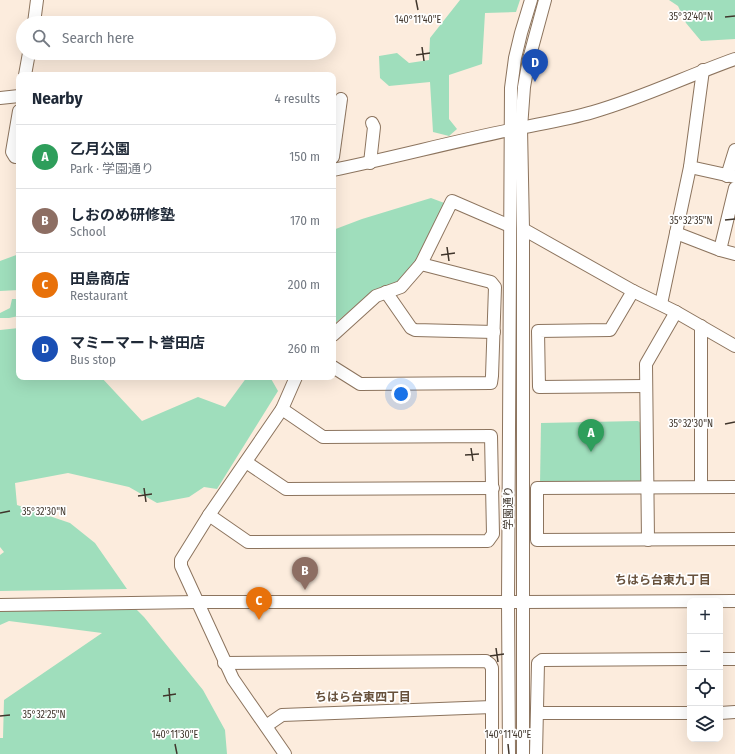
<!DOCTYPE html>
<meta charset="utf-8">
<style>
body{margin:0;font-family:"Fira Sans Condensed","Noto Sans JP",sans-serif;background:#f6f6f7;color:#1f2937}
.controls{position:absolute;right:12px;bottom:12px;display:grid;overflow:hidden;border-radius:8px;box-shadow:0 4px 16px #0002}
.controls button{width:36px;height:36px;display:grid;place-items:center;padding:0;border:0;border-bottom:1px solid #e0e1e3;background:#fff;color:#1f2937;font:20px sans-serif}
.you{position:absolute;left:401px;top:394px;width:14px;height:14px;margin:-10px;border:3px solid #fff;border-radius:50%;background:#1a73e8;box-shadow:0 0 0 6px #1a73e833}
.badge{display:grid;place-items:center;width:26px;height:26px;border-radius:50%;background:#7c3aed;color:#fff;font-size:13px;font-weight:700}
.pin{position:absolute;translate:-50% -33px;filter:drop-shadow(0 1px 2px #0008)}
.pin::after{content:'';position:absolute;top:21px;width:14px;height:12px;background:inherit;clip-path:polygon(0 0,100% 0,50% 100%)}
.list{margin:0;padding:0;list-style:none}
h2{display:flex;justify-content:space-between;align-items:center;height:52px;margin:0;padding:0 16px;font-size:17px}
h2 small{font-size:13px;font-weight:400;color:#747a83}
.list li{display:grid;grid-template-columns:26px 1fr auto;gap:12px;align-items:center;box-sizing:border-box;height:64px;padding:0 16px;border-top:1px solid #e0e1e3}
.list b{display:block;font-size:15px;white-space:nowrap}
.list p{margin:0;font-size:13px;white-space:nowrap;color:#747a83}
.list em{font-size:13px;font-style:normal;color:#747a83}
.icon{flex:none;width:22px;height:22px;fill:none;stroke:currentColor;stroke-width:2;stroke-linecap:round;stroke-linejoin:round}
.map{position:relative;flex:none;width:735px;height:754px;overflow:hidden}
.search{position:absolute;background:#fff;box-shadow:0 4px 16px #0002;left:16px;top:16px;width:320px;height:44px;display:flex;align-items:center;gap:10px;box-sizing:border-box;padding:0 14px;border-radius:22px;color:#747a83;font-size:15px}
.panel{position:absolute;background:#fff;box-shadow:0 4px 16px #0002;left:16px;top:72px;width:320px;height:308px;border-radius:8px}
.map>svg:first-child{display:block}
.green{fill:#9fdebc}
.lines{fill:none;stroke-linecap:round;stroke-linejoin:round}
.minor-casing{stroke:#8c745e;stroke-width:14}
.minor{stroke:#fff;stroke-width:12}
.ticks{fill:none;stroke:#40362c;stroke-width:1.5}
.labels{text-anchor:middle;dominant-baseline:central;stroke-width:3.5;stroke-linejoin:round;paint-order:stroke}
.street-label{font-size:11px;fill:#40362c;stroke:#fff}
.neighbourhood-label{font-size:12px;font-weight:bold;fill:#67513c;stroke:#fff}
.ticks-label{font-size:10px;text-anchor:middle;fill:#40362c;stroke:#fff;stroke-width:3.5;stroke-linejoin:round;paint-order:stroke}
</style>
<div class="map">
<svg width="735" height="754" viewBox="0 0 735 754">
<rect width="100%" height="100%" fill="#fcecdd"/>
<g class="green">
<polygon points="460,0 520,0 516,12 485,13 482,64 449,75 449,119 457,129 449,136 433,132 430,82 389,86 380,78 379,56 397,53 409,63 429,60 430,38"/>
<polygon points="669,0 735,0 735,39 701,41 686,23 678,6"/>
<polygon points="431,198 447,204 419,259 399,283 373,291 333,325 333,230 362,219"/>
<polygon points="19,254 19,290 0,291 0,261"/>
<polygon points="12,299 19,299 19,316 9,318 0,318 0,313 10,308"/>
<polygon points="19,328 19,377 101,377 142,421 198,397 225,407 247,377 270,377 278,391 217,489 204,487 189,497 157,503 129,487 68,473 15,483 17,505 70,523 95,543 127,589 0,591 0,555 4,552 0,547 0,330"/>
<polygon points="638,421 642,424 642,480 638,483 540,484 541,423"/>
<polygon points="131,604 144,617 203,690 225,730 227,754 0,754 0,738 3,738 4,700 102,633 9,621 0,625 0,608"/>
</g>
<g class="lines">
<defs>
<g id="minor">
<polyline points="34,23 37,0"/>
<polyline points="25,75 29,53"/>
<polyline points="0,98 19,96"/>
<polyline points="19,111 12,152 15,157 19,157"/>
<polyline points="333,157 341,99"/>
<polyline points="370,163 374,127 372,123"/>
<polyline points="690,167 735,177"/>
<path d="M333 170C392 158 451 142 510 130 538 124 566 120 593 112 642 98 687 76 735 59"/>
<polyline points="727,176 735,150"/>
<polyline points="523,229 633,291 676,312 735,346"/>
<polyline points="676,233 720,250 735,254"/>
<polyline points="720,250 735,188"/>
<polyline points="633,291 610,330 538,331 539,387 646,386"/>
<polyline points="386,292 411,328 415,330 494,332"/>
<polyline points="661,304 690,167 703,70"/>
<polyline points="701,326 701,487"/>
<polyline points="333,335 376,296 401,287 421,264 452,201 510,226"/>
<polyline points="333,367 360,384 491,383 492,376 495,287 491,282 421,264"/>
<polyline points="246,462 286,489 493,488"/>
<polyline points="735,487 537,488 537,540 735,539"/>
<polyline points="209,515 248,542 488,541 493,534 491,436 323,437 282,409"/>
<polyline points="648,540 646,364 676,312"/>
<polyline points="0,605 197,602 524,602 735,601"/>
<polyline points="720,659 735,659"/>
<polyline points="224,663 486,661 490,664 492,668 492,754"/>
<polyline points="537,713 690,713"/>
<polyline points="720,713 735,712"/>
<polyline points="266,726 282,715 492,707"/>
<polyline points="285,754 233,679 181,566 181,560 209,515 282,409 296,377"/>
<polyline points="509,754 508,602 511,88 515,58 521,33 531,0"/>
<polyline points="523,754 523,229 521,128 524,87 529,59 545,0"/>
<polyline points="536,754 538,663 542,660 690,659"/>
</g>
</defs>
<use href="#minor" class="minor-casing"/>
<use href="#minor" class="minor"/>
</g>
<path class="ticks" d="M416 0 418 10M725 17 735 16M422 47 424 61M416 55 430 53M725 220 735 219M447 247 449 261M441 255 455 253M725 424 735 422M471 448 473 461M465 455 479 454M144 488 146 502M138 496 152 494M0 513 10 511M496 648 498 662M490 656 504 654M169 688 170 702M163 696 176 694M0 716 10 715M175 744 177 754M508 744 509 754"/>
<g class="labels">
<g class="street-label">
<text transform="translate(508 508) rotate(-90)">学園通り</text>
</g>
<g class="neighbourhood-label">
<text x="663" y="580">ちはら台東九丁目</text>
<text x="363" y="697">ちはら台東四丁目</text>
</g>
</g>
<g class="ticks-label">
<text x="691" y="20">35°32'40"N</text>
<text x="418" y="23">140°11'40"E</text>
<text x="691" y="224">35°32'35"N</text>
<text x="691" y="427">35°32'30"N</text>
<text x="44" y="515">35°32'30"N</text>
<text x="44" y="718">35°32'25"N</text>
<text x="175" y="738">140°11'30"E</text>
<text x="508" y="738">140°11'40"E</text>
</g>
</svg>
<div class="controls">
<button>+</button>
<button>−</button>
<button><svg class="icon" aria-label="locate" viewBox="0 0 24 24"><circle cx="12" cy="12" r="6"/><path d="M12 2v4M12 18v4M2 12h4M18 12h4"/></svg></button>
<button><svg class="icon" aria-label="layers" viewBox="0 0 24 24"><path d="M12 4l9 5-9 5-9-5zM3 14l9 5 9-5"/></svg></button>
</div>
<div class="you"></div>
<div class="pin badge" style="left:591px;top:452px;background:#2e9e5b">A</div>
<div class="pin badge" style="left:305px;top:590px;background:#8d6e63">B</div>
<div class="pin badge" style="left:259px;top:620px;background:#e8710a">C</div>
<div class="pin badge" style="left:535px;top:82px;background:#1a4fb4">D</div>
<div class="search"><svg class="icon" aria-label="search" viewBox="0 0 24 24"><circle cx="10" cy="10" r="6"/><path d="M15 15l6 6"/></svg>Search here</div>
<section class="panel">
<h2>Nearby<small>4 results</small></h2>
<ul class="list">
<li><span class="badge" style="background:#2e9e5b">A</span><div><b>乙月公園</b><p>Park · 学園通り</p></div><em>150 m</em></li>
<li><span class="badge" style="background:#8d6e63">B</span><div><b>しおのめ研修塾</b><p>School</p></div><em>170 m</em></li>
<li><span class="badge" style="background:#e8710a">C</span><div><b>田島商店</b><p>Restaurant</p></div><em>200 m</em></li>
<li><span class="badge" style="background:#1a4fb4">D</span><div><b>マミーマート誉田店</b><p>Bus stop</p></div><em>260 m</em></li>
</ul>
</section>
</div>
